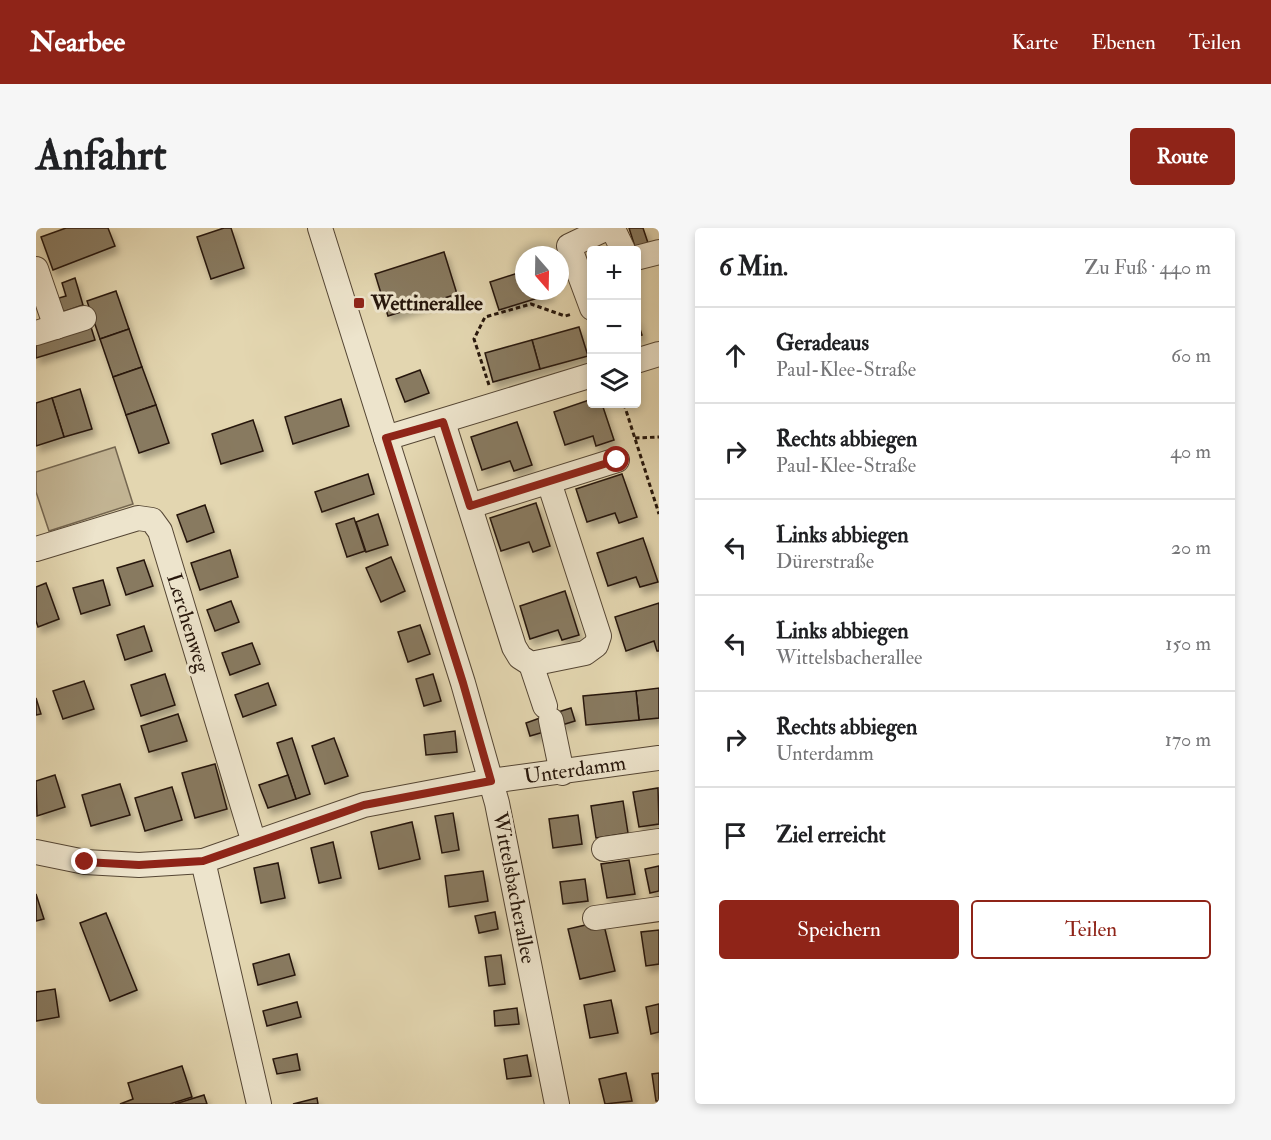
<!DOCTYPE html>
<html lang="de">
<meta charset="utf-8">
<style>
body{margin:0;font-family:"IM FELL Double Pica",serif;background:#f6f6f6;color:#202124}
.controls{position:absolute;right:18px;top:18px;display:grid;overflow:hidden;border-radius:6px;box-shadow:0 3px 9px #0003}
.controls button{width:54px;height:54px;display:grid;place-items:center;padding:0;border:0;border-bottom:2px solid #e0e0e0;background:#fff;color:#202124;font:30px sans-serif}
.compass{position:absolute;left:479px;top:18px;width:54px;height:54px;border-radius:50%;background:#fff;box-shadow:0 3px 9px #0003;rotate:160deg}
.stop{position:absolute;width:18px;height:18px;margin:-14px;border:4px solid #8f2418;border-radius:50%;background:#fff}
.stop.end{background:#8f2418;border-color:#fff;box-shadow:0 2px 6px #0008}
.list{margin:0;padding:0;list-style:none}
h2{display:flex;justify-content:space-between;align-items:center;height:78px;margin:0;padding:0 24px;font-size:26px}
h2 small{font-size:20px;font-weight:400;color:#757577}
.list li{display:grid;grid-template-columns:39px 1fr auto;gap:18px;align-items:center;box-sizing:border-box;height:96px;padding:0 24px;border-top:2px solid #e0e0e0}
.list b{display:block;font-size:22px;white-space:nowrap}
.list p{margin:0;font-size:20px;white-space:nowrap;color:#757577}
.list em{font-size:20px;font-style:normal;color:#757577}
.actions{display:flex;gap:12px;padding:18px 24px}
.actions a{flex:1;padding:14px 0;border:2px solid #8f2418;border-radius:6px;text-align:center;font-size:21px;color:#8f2418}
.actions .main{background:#8f2418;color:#fff}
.icon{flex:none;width:33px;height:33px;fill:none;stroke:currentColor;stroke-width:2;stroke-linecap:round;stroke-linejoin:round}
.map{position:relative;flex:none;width:623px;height:876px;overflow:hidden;border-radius:6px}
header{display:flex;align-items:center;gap:36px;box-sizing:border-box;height:84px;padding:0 30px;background:#8f2418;color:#fff}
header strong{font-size:28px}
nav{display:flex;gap:33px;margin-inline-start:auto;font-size:21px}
.intro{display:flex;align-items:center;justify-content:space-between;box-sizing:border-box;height:144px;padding:0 36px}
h1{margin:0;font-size:42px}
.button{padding:15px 27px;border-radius:6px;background:#8f2418;color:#fff;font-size:21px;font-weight:700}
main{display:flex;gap:36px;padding:0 36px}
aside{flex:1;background:#fff;border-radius:6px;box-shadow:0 3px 9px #0003}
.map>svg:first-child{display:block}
.green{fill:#c3b594;stroke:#746650;stroke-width:1.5}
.building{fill:#887a61;stroke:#26160b;stroke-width:1.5;filter:url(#shadow)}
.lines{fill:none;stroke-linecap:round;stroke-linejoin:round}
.minor-casing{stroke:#554634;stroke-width:26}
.path{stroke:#26160b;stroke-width:3;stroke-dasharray:4.5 3;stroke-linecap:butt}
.minor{stroke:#ede4cc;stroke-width:24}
.route{stroke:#8f2418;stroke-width:8}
.poi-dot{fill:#8f2418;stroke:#ede4cc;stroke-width:2}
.labels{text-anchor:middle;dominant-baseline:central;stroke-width:6;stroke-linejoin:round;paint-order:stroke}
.poi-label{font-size:21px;font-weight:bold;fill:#26160b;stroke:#ede4cc;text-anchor:start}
.street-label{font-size:21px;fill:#26160b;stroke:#ede4cc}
</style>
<header>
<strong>Nearbee</strong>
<nav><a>Karte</a><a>Ebenen</a><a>Teilen</a></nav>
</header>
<div class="intro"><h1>Anfahrt</h1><a class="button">Route</a></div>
<main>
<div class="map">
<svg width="623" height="876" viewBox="0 0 623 876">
<defs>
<filter id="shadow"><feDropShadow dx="3.5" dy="6" stdDeviation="3" flood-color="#0004"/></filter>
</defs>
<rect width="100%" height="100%" fill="#e3d6b0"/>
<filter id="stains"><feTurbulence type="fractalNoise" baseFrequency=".00333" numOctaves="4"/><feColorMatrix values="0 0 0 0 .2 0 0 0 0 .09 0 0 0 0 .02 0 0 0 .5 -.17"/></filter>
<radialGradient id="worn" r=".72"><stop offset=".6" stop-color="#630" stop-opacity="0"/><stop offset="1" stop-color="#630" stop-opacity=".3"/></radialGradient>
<polygon class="green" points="79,219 97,276 13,303 0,264 0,244"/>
<g class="building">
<polygon points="30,0 72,0 79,18 17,42 5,9"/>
<polygon points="188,0 195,0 208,40 175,51 161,9"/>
<polygon points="593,0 607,0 612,15 599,19"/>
<polygon points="408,24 421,66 352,88 339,46"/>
<polygon points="488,43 488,63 514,63 515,66 463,82 454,54"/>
<polygon points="39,50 47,77 21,86 16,72 30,68 26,55"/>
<polygon points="80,63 93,101 64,111 51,73"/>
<polygon points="600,89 606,107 600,109"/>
<polygon points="55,99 59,112 0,130 0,116"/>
<polygon points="543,99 552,128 504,141 496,112"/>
<polygon points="93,101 106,139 77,149 64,111"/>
<polygon points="496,112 504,141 457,154 449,125"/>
<polygon points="106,139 120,177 90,187 77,149"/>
<polygon points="384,142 393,165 369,174 360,151"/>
<polygon points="44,161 56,201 28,209 16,170"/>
<polygon points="16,170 28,209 0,218 0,175"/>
<polygon points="305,171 313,198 257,216 249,189"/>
<polygon points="556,171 556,176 566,176 578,212 560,218 557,208 529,217 518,184"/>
<polygon points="120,177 133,215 103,225 90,187"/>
<polygon points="217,192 227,223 185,236 176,206"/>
<polygon points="481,194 496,237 478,243 474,233 446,242 435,209"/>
<polygon points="332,246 338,266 286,284 279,264"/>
<polygon points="586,246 601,289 583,295 579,285 551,294 540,261"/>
<polygon points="500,275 514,318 497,324 493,314 465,323 454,290"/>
<polygon points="169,277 178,304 151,314 141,287"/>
<polygon points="342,286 352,317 330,324 320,294"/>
<polygon points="318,290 329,323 311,329 300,296"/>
<polygon points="607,310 622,354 604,359 600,349 572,358 561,325"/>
<polygon points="194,322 202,349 164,362 155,335"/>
<polygon points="355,329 369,363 345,374 330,340"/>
<polygon points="108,332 117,358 90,367 81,340"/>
<polygon points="67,352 74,377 45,386 37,360"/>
<polygon points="10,355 23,391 2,399 0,393 0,359"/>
<polygon points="529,363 543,407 526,412 522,402 494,411 484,378"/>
<polygon points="195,373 203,394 179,403 171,382"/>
<polygon points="623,375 623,423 621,423 618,413 590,423 579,389"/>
<polygon points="384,397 394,426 372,434 362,404"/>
<polygon points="108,398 116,423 89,432 81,407"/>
<polygon points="216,415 224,436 194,447 186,425"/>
<polygon points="129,446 139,477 105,488 95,457"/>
<polygon points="397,446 405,473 388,478 380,451"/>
<polygon points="48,453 58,481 27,491 17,463"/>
<polygon points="232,455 240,477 207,489 199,467"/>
<polygon points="623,460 623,490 603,492 600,463"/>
<polygon points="600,463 603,492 550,497 547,468"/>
<polygon points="0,470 5,486 0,487"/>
<polygon points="535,480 539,493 526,497 522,484"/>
<polygon points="142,486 151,513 113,524 105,498"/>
<polygon points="504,490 508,504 494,508 490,495"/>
<polygon points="419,503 421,524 390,527 388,507"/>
<polygon points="256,510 274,566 260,571 241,515"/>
<polygon points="298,510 312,548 289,556 276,518"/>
<polygon points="179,536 191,581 159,590 146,545"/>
<polygon points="19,547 29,579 1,588 0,553"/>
<polygon points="252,547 260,571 232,580 223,557"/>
<polygon points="84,556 94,587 55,598 46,567"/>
<polygon points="136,559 146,592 109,603 99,570"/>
<polygon points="622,560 623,596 603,599 597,564"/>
<polygon points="587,573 592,605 560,610 555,578"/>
<polygon points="417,585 423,622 406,625 399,588"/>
<polygon points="542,587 546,616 517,620 513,591"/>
<polygon points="376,594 384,631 343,641 335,604"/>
<polygon points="297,614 305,650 283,655 275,620"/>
<polygon points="593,632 599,666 571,670 565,636"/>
<polygon points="242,635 249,670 225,675 218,640"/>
<polygon points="623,638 623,663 614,665 609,641"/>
<polygon points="447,643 452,673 413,679 409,648"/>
<polygon points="549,651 552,673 527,676 524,654"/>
<polygon points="0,666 8,691 0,693"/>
<polygon points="459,684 462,701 443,705 439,688"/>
<polygon points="70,685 101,762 74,773 44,695"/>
<polygon points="567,693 579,743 544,751 532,701"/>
<polygon points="623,702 623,736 610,738 605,704"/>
<polygon points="253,726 259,747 222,757 217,736"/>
<polygon points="465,727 469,756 453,758 449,729"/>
<polygon points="19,761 23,789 0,793 0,764"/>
<polygon points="575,772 582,805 554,810 548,777"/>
<polygon points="261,774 265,789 231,798 227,783"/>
<polygon points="623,776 623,804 615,806 610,779"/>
<polygon points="481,780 483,796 459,798 458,783"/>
<polygon points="261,826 264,842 241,846 237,831"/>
<polygon points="491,827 495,848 471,851 468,831"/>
<polygon points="146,838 156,869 134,876 84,876 97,871 92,855"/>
<polygon points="590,845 596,873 569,876 563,851"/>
<polygon points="623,845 623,873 620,873 616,846"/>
<polygon points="168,867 171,876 139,876"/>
<polygon points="281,870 282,876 257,876"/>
</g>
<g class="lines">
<defs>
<g id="minor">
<polyline points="284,0 427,455 461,575 521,876"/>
<polyline points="600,30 623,24"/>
<polyline points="0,41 20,99"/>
<polyline points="556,80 533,18 567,2 577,1 587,22"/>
<polyline points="0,105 48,90"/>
<polyline points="600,133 623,126"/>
<polyline points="407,194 478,419 484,429 495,436 549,425 560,417 563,408 513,254"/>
<polyline points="350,210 556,147"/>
<polyline points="434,278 581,232"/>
<polyline points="0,321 102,290 116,292 124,303 218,615"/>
<polyline points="495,436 509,478"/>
<polyline points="515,492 526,545"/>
<polyline points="568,621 623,613"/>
<polyline points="0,624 49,634 103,637 167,633 328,577 455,553 623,530"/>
<polyline points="167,633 223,876"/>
<polyline points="559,690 623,681"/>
</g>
</defs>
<use href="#minor" class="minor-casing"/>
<g class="path">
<polyline points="453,157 438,111 449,89 495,76 529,88 536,86"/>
<polyline points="588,176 623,286"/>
<polyline points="599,210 623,209"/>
</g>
<use href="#minor" class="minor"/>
</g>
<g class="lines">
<polyline class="route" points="49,634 103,637 167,633 328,577 455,553 427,455 350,210 407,194 434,278 581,232"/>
</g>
<rect class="poi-dot" x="317" y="69" width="12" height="12" rx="3"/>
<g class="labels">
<g class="poi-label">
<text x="335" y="75">Wettinerallee</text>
</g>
<g class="street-label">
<text transform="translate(152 395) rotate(73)">Lerchenweg</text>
<text transform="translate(539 542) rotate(-8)">Unterdamm</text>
<text transform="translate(478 660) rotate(79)">Wittelsbacherallee</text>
</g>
</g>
<rect width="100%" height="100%" filter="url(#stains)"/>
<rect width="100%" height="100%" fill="url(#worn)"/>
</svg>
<div class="controls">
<button>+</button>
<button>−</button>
<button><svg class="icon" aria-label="layers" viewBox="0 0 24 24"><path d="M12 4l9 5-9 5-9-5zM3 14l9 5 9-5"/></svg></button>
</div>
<svg class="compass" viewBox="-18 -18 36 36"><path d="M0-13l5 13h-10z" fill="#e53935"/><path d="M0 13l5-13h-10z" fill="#757577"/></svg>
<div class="stop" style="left:581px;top:232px"></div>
<div class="stop end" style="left:49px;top:634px"></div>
</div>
<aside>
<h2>6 Min.<small>Zu Fuß · 440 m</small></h2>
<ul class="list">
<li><svg class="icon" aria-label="ahead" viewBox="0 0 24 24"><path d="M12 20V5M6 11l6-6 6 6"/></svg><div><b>Geradeaus</b><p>Paul-Klee-Straße</p></div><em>60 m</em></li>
<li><svg class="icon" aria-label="right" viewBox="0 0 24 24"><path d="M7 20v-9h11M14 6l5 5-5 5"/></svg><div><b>Rechts abbiegen</b><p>Paul-Klee-Straße</p></div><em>40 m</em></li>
<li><svg class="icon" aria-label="left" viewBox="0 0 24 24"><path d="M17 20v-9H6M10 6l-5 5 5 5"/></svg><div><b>Links abbiegen</b><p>Dürerstraße</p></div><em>20 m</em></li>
<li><svg class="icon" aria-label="left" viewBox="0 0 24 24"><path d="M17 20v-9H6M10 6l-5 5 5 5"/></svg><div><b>Links abbiegen</b><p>Wittelsbacherallee</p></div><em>150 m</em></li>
<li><svg class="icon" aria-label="right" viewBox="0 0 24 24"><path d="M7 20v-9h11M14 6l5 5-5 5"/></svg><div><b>Rechts abbiegen</b><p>Unterdamm</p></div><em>170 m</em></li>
<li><svg class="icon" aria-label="arrive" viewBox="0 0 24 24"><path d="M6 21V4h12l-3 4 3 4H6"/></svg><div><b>Ziel erreicht</b></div></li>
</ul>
<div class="actions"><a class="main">Speichern</a><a>Teilen</a></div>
</aside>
</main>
